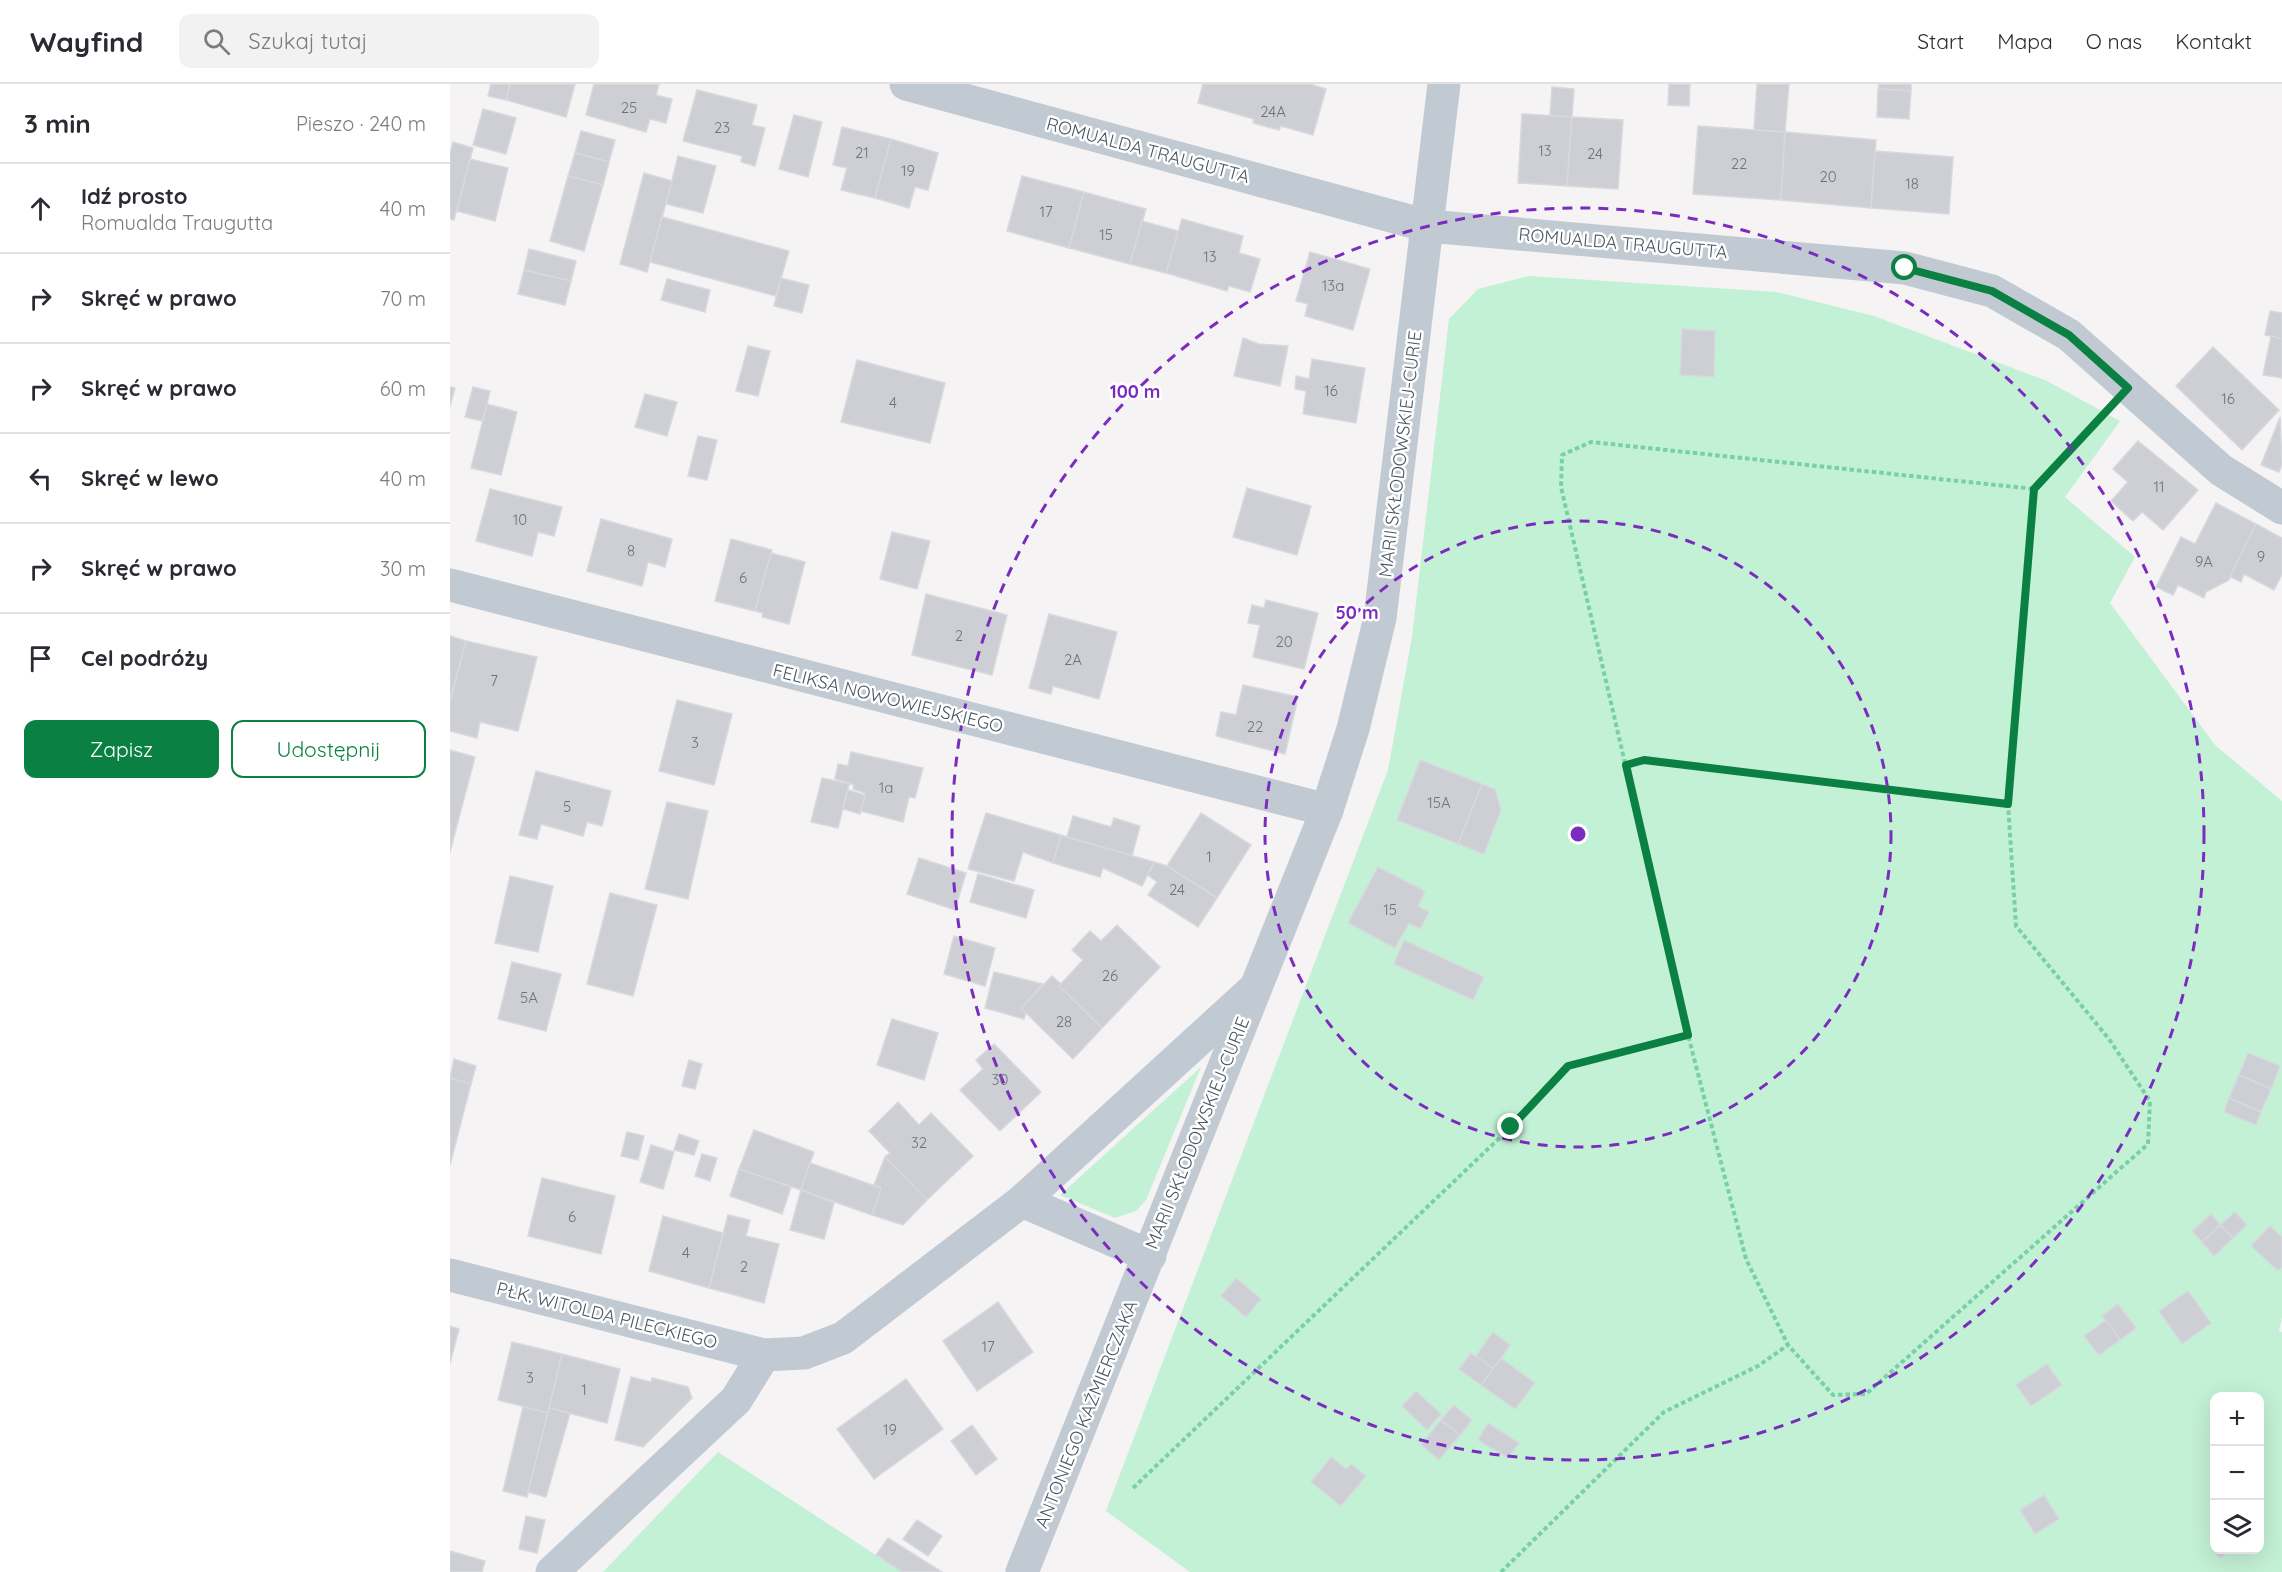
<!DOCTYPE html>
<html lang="pl">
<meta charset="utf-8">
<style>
body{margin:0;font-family:Quicksand,sans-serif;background:#f2f2f3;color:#2b2b33}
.controls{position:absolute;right:18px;bottom:18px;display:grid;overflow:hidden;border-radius:12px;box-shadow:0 6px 24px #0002}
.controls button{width:54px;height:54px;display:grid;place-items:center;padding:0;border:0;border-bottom:2px solid #e1e1e2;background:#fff;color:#2b2b33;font:30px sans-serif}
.stop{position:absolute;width:18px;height:18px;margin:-14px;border:4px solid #0b8043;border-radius:50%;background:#fff}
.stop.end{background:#0b8043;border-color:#fff;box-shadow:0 2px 6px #0008}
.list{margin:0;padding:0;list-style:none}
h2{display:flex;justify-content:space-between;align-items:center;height:78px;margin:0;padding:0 24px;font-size:26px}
h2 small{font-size:20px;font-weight:400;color:#7c7c81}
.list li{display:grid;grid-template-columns:39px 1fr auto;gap:18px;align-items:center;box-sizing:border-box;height:90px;padding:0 24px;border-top:2px solid #e1e1e2}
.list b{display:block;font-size:22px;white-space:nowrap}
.list p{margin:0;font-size:20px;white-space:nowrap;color:#7c7c81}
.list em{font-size:20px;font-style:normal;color:#7c7c81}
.actions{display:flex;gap:12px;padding:18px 24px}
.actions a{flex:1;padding:14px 0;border:2px solid #0b8043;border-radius:12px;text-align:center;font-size:21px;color:#0b8043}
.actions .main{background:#0b8043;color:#fff}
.icon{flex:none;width:33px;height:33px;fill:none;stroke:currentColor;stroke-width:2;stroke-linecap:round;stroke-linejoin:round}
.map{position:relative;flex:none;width:1832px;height:1488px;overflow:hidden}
header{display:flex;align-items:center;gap:36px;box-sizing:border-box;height:84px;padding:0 30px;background:#fff;border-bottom:2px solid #e1e1e2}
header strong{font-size:28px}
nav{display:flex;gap:33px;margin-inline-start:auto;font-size:21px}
.search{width:420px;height:54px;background:#f2f2f3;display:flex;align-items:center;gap:15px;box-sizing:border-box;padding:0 21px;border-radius:12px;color:#7c7c81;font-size:22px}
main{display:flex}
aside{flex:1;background:#fff}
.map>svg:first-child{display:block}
.green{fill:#c3f1d5;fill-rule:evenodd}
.building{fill:#cdcfd5;stroke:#d7d9de;stroke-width:1.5}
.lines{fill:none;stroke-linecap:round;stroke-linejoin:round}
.path{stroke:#7ad0a6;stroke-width:4;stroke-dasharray:4.5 3;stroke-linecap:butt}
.minor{stroke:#c1cad2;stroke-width:33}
.route{stroke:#0b8043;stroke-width:8}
.ring{fill:none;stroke:#7b2cbf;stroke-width:3;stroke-dasharray:10 8}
.labels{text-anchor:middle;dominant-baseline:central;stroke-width:5;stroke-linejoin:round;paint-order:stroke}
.number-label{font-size:15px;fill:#6b747e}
.street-label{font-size:18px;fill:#4a5661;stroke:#fff}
.centre{fill:#7b2cbf;stroke:#fff;stroke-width:3}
.ring-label{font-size:18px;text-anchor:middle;font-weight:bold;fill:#7b2cbf;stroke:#fff;stroke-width:5;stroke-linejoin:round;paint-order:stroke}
</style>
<header>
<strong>Wayfind</strong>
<div class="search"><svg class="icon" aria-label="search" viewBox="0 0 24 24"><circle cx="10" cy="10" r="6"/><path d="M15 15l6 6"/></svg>Szukaj tutaj</div>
<nav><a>Start</a><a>Mapa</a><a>O nas</a><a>Kontakt</a></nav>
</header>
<main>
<aside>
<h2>3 min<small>Pieszo · 240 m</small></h2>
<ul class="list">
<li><svg class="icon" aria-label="ahead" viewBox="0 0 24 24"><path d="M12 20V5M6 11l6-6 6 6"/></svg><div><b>Idź prosto</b><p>Romualda Traugutta</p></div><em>40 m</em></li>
<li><svg class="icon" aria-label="right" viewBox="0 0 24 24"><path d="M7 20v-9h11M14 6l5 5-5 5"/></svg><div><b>Skręć w prawo</b></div><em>70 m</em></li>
<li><svg class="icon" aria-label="right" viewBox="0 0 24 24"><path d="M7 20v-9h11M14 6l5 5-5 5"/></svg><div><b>Skręć w prawo</b></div><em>60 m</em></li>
<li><svg class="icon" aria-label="left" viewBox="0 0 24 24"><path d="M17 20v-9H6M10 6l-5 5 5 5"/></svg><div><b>Skręć w lewo</b></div><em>40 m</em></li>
<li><svg class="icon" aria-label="right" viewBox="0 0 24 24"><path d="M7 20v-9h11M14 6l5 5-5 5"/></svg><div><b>Skręć w prawo</b></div><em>30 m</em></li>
<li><svg class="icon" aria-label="arrive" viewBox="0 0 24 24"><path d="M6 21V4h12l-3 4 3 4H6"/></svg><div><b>Cel podróży</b></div></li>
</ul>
<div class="actions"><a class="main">Zapisz</a><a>Udostępnij</a></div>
</aside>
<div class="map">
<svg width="1832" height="1488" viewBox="0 0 1832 1488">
<rect width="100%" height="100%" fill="#f5f3f3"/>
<g class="green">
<path d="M1079 192 1327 208 1424 232 1595 296 1670 337 1615 413 1685 473 1660 519 1765 661 1832 717V1233L1829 1247 1832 1248V1488H740L656 1427 938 686 962 553 999 235 1028 205ZM1764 1312H1810V1466H1764Z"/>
<polygon points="751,983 696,1116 686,1127 665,1134 610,1111"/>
<polygon points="268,1368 452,1488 153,1488"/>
</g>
<g class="building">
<polygon points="41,0 60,0 56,16 38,12"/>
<polygon points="60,0 125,0 116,33 56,16"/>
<polygon points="144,0 209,0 206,11 222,15 216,39 200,35 196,48 136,31"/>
<polygon points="753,0 860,0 876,5 863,51 831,42 829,46 803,39 804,35 748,19"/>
<polygon points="1219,0 1240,0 1239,22 1218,21"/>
<polygon points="1307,0 1339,0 1335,48 1304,46"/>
<polygon points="1429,0 1461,0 1461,7 1428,5"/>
<polygon points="1102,3 1124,5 1122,33 1100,32"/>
<polygon points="1428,5 1461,7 1459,35 1427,33"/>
<polygon points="247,6 307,21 302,41 315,44 305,82 291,78 292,72 233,57"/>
<polygon points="33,25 66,34 56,70 23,61"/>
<polygon points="1072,30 1122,33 1117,102 1068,99"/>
<polygon points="344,31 372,38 358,93 329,85"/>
<polygon points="1122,33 1173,36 1168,105 1117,102"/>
<polygon points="1248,42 1335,48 1331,116 1243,110"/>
<polygon points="392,43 441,55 425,114 391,106 397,84 383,81"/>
<polygon points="131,47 165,56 159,78 125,69"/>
<polygon points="1335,48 1426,56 1421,124 1331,116"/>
<polygon points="441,55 488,69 478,106 465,103 459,124 425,114"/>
<polygon points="3,58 23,64 4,136 0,135 0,69"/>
<polygon points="1425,67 1503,73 1499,130 1421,124"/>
<polygon points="125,69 159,78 153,101 118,92"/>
<polygon points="228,72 266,82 253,129 216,120"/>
<polygon points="20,75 58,84 45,137 7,127"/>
<polygon points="194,89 222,97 197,188 170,180"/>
<polygon points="118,92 153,101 134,167 100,157"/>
<polygon points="572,92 634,108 619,164 557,147"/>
<polygon points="634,108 696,125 680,180 619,164"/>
<polygon points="212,133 339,167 326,212 200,178"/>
<polygon points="732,135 793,152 789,169 810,175 800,208 779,202 777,207 716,189"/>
<polygon points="692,137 728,147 716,189 680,180"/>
<polygon points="79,165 126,177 121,197 74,186"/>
<polygon points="860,168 920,185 903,246 855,232 858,220 846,217"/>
<polygon points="74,186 121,197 115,221 68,210"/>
<polygon points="331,194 359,201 352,229 324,222"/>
<polygon points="217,195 260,206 255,228 211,216"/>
<polygon points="1820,227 1832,229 1832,255 1815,251"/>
<polygon points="1232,245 1265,247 1264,293 1230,291"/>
<polygon points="1821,252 1832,255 1832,294 1813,291"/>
<polygon points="793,254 809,260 838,262 830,302 784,292"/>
<polygon points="298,262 320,267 308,312 286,307"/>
<polygon points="1763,263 1829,326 1792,366 1726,302"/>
<polygon points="862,275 915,284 906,339 853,330 856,307 845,305 846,292 859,295"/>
<polygon points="407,276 495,299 480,359 391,338"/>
<polygon points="0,303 5,304 0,322"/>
<polygon points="23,303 40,307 33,337 15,333"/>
<polygon points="195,310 227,318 217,352 185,343"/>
<polygon points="37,320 67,328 51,391 21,384"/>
<polygon points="1830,333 1832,380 1829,388 1811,381"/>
<polygon points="248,352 267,356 257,396 238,392"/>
<polygon points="1688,357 1748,406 1713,446 1692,428 1683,437 1661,417 1678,398 1663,385"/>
<polygon points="797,404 861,422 847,471 783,453"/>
<polygon points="40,405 112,423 104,452 88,448 82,472 26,457"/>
<polygon points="1766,419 1806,440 1779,496 1756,508 1754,514 1728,501 1723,511 1706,503 1731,453 1745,460"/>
<polygon points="151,435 222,455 215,483 198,478 192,502 137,487"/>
<polygon points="1806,440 1832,454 1832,490 1824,506 1794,490 1791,498 1780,493"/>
<polygon points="442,448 480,457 467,505 430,495"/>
<polygon points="281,455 322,466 305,527 265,517"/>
<polygon points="321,469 355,478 339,540 312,533 313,529 305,527"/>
<polygon points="476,510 557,531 542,591 462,571"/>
<polygon points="816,516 868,529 854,585 803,573 810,541 798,539 802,521 814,524"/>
<polygon points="599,530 667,548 649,615 603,602 601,610 579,604"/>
<polygon points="0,552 16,557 0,618"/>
<polygon points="16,557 87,573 68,647 30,638 27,654 0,647 0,618"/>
<polygon points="793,601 848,613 835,670 766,652 771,628 786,631"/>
<polygon points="227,616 282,630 264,701 209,687"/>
<polygon points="0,666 25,673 0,768"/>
<polygon points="401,668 473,684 465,714 459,713 453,738 411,727 415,709 403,705 404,701 385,695 388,680 398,682"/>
<polygon points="970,676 1032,700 1008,760 947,736"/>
<polygon points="86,687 161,707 152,742 137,738 133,752 91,740 87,755 69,751"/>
<polygon points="372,694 399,700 388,744 361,738"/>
<polygon points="1032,700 1045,705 1051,726 1034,770 1008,760"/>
<polygon points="398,706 415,711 410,730 393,725"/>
<polygon points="217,718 258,727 238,815 195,805"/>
<polygon points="536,729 611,751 603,779 573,768 564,797 518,785"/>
<polygon points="751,729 801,761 767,814 717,782"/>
<polygon points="623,732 661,743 664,734 690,742 682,772 617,753"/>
<polygon points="611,751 617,753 704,778 692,802 653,784 650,793 603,779"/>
<polygon points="469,774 516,789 505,826 457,810"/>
<polygon points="704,778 717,782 767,814 748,843 698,811 707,798 698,791"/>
<polygon points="928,783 975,807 968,822 979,828 970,845 959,839 945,864 898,839"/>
<polygon points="528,790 584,806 576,834 520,818"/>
<polygon points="60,792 103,802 88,868 45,859"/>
<polygon points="160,809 207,821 183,912 137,900"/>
<polygon points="667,841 710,883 652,944 609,902 633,876 622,866 640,847 651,857"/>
<polygon points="504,852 545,864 535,902 494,890"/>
<polygon points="954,856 1034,893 1023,916 944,880"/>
<polygon points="62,878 111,890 96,947 48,935"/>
<polygon points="544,888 593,900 571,924 576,929 574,935 535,924"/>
<polygon points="602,892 611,900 609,902 652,944 623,975 571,924"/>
<polygon points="442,935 488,949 474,996 427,981"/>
<polygon points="544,960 591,1008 550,1047 510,1006 533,985 526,976"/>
<polygon points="1798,969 1830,982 1821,1005 1789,991"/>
<polygon points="4,975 26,982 21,1000 0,994"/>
<polygon points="239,976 252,980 245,1005 232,1002"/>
<polygon points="1789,991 1821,1005 1811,1028 1779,1014"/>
<polygon points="0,994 21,1000 0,1081"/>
<polygon points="1779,1014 1811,1028 1806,1041 1774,1028"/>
<polygon points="448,1018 469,1041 481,1029 523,1072 477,1116 435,1073 440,1069 419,1047"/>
<polygon points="304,1046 364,1068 351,1106 289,1085"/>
<polygon points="177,1048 194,1052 188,1076 171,1072"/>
<polygon points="229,1050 249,1057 244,1071 224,1066"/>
<polygon points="201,1061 224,1068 213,1105 190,1098"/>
<polygon points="252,1070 267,1074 260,1097 245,1092"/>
<polygon points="435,1073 477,1116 453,1141 422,1131 431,1104 424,1101"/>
<polygon points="360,1079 431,1104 422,1131 351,1106"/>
<polygon points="289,1085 341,1103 332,1130 280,1112"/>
<polygon points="92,1094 165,1112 151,1170 78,1152"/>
<polygon points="351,1106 384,1119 374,1155 340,1146"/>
<polygon points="1785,1128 1797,1141 1783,1154 1770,1141"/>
<polygon points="1761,1130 1770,1141 1752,1158 1742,1147"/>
<polygon points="278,1131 300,1136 296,1152 329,1160 314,1219 259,1204"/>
<polygon points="213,1132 273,1149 259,1204 199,1187"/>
<polygon points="1770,1141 1783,1154 1764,1172 1752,1158"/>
<polygon points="1820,1142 1832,1153 1832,1183 1828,1187 1801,1162"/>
<polygon points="786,1194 811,1215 796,1233 771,1212"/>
<polygon points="1738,1207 1761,1239 1732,1260 1709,1227"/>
<polygon points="548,1218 583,1268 527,1307 493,1257"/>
<polygon points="1668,1220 1686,1244 1670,1256 1652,1232"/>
<polygon points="1656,1236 1670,1256 1649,1271 1634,1252"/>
<polygon points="0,1242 9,1245 0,1279"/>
<polygon points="1043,1248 1060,1261 1044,1285 1026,1272"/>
<polygon points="62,1258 112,1270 98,1329 48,1316"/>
<polygon points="1021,1269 1044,1285 1031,1301 1009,1285"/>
<polygon points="112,1270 170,1285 157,1339 99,1324"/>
<polygon points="1051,1274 1085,1299 1065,1325 1031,1301"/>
<polygon points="1597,1280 1612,1301 1581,1322 1566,1301"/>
<polygon points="181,1293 201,1298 202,1294 238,1303 242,1314 193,1363 165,1356"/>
<polygon points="456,1295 493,1345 424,1395 387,1345"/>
<polygon points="966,1307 991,1330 977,1346 952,1322"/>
<polygon points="1004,1321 1022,1336 1010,1351 991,1336"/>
<polygon points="73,1323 98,1329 77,1413 53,1407"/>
<polygon points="99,1324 120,1329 96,1413 78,1408"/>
<polygon points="991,1336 1010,1351 989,1376 971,1361"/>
<polygon points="1038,1339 1069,1359 1058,1374 1028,1356"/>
<polygon points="522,1341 547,1375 526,1391 501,1357"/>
<polygon points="881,1373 896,1385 901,1380 916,1392 891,1422 861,1398"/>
<polygon points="1594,1411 1609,1435 1585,1450 1570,1426"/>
<polygon points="76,1432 95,1436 87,1469 69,1465"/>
<polygon points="467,1436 492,1452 478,1472 453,1455"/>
<polygon points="438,1454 492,1488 452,1488 426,1471"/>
<polygon points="1764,1457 1764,1466 1783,1466 1769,1474 1760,1459"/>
<polygon points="0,1467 35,1477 32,1488 0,1488"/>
</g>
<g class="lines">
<g class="path">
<polyline points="1584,405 1558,720 1566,842 1659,955 1700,1017 1698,1060 1416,1310 1383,1311 1338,1261 1296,1175 1238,951 1111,403 1112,371 1141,358 1584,405 1653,331"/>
<polyline points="1176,681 1194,676 1558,720"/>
<polyline points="683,1404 1061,1043 1117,982 1238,951"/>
<polyline points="1051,1488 1214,1328 1308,1282 1338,1261"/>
</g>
<g class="minor">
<polyline points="456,0 978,142 1455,184 1542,207 1619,251 1771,386 1832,424"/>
<polyline points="0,501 877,726"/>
<polyline points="572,1117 700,1172"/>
<polyline points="0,1191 314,1271"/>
<polyline points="102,1488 286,1316 314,1271 354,1269 393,1254 572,1117 802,907"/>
<polyline points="572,1488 877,726 903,645 930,534 994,0"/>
</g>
</g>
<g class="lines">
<polyline class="route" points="1061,1043 1118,982 1238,951 1176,681 1194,676 1558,720 1584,405 1678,304 1619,251 1542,207 1455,184"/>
</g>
<g class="ring">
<circle cx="1128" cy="750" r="313"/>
<circle cx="1128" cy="750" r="626"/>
</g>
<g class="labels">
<g class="number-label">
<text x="179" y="23">25</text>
<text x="823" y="27">24A</text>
<text x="272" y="43">23</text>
<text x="1095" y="66">13</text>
<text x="412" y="68">21</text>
<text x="1145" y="69">24</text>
<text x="1289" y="79">22</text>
<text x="458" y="86">19</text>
<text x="1378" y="92">20</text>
<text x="1462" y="99">18</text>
<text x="596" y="127">17</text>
<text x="656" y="150">15</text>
<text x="760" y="172">13</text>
<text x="883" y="201">13a</text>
<text x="881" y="306">16</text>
<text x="1778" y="314">16</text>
<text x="443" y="318">4</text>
<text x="1709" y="402">11</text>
<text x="70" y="435">10</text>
<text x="181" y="466">8</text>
<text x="1811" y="472">9</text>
<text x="1754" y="477">9A</text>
<text x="293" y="493">6</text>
<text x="509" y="551">2</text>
<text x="834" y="557">20</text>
<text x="623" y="575">2A</text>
<text x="44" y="596">7</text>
<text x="805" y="642">22</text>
<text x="245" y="658">3</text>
<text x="436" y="703">1a</text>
<text x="989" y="718">15A</text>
<text x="117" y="722">5</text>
<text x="759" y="772">1</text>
<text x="727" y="805">24</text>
<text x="940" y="825">15</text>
<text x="660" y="891">26</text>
<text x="79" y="913">5A</text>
<text x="614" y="937">28</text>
<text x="550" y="995">30</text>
<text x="469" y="1058">32</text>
<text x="122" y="1132">6</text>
<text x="236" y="1168">4</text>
<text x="294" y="1182">2</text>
<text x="538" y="1262">17</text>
<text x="80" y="1293">3</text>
<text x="134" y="1305">1</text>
<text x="440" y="1345">19</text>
</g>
<g class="street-label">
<text transform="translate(698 66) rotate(15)">ROMUALDA TRAUGUTTA</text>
<text transform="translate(1173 159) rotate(5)">ROMUALDA TRAUGUTTA</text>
<text transform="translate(950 370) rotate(-83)">MARII SKŁODOWSKIEJ-CURIE</text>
<text transform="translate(438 614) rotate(14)">FELIKSA NOWOWIEJSKIEGO</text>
<text transform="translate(747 1049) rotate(-68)">MARII SKŁODOWSKIEJ-CURIE</text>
<text transform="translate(157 1231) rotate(14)">PŁK. WITOLDA PILECKIEGO</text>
<text transform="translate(636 1330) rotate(-68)">ANTONIEGO KAŹMIERCZAKA</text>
</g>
</g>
<circle cx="1128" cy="750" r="9" class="centre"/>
<g class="ring-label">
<text x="685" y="314">100 m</text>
<text x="907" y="535">50 m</text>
</g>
</svg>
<div class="controls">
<button>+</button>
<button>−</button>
<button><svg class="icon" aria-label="layers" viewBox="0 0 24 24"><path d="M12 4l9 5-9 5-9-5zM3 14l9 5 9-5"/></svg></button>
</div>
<div class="stop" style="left:1455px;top:184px"></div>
<div class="stop end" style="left:1061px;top:1043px"></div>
</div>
</main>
